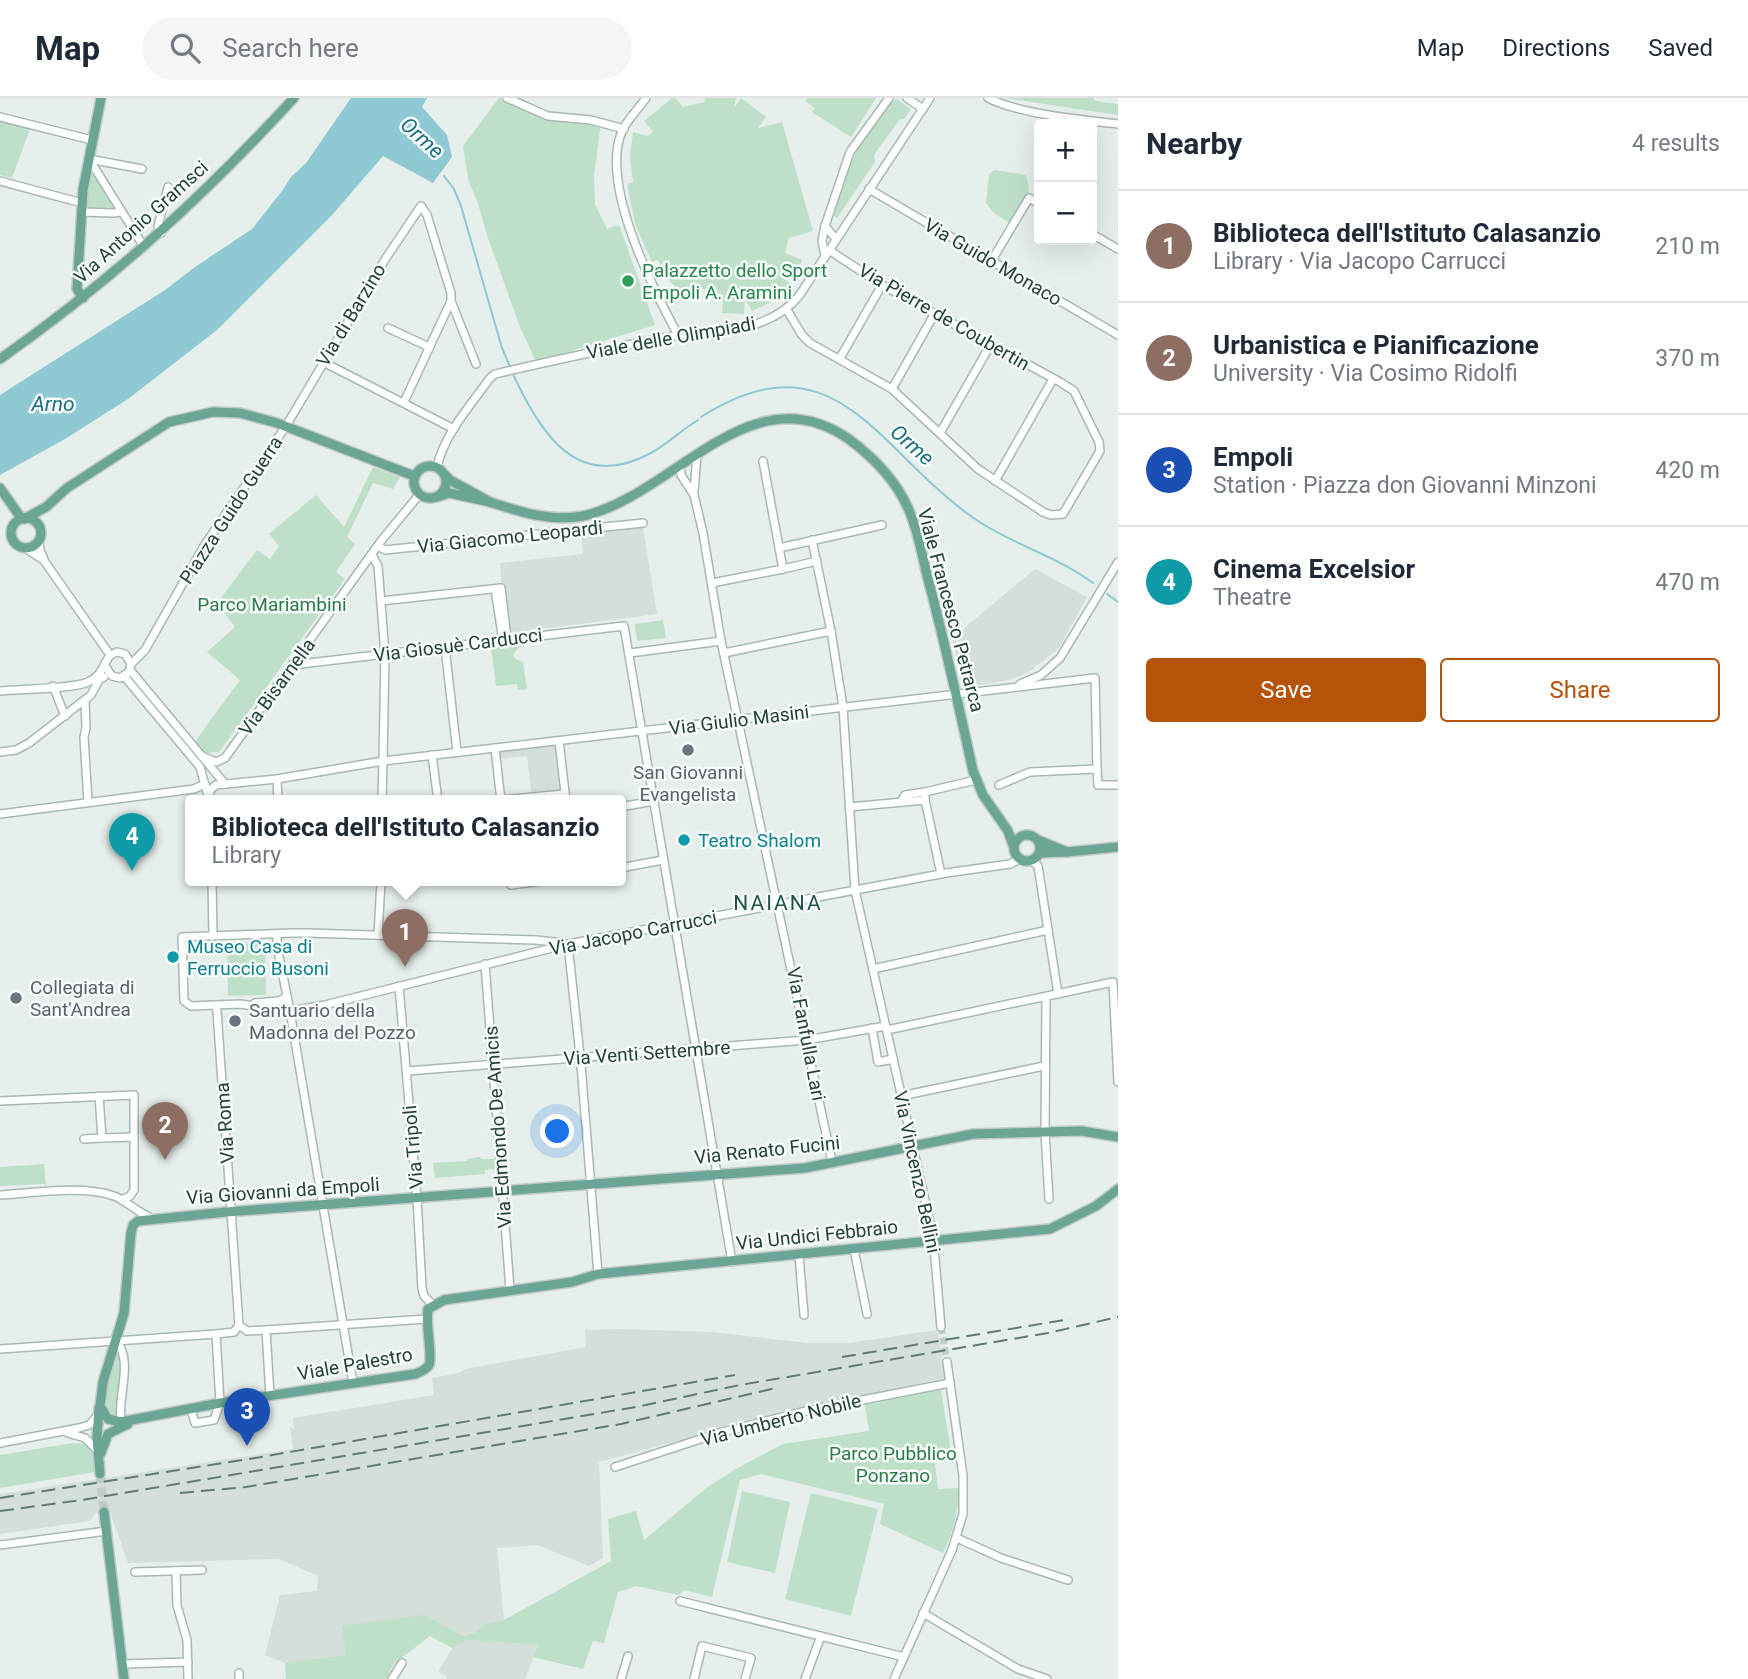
<!DOCTYPE html>
<meta charset="utf-8">
<style>
body{margin:0;font-family:Roboto,sans-serif;background:#f6f6f7;color:#1f2937}
.controls{position:absolute;right:21px;top:21px;display:grid;overflow:hidden;border-radius:7px;box-shadow:0 7px 28px #0002}
.controls button{width:63px;height:63px;display:grid;place-items:center;padding:0;border:0;border-bottom:2px solid #e0e1e3;background:#fff;color:#1f2937;font:35px sans-serif}
.you{position:absolute;left:558px;top:1034px;width:24px;height:24px;margin:-18px;border:5px solid #fff;border-radius:50%;background:#1a73e8;box-shadow:0 0 0 10px #1a73e833}
.badge{display:grid;place-items:center;width:46px;height:46px;border-radius:50%;background:#b45309;color:#fff;font-size:23px;font-weight:700}
.pin{position:absolute;translate:-50% -58px;filter:drop-shadow(0 2px 4px #0008)}
.pin::after{content:'';position:absolute;top:37px;width:24px;height:21px;background:inherit;clip-path:polygon(0 0,100% 0,50% 100%)}
.popup{position:absolute;left:185px;top:697px;width:441px;height:91px;box-sizing:border-box;display:grid;place-content:center;border-radius:7px;background:#fff;filter:drop-shadow(0 2px 5px #0005);font-size:23px;white-space:nowrap;color:#747a83}
.popup b{font-size:26px;color:#1f2937}
.popup::after{content:'';position:absolute;left:50%;top:100%;margin-left:-14px;border:14px solid transparent;border-top-color:#fff}
.list{margin:0;padding:0;list-style:none}
h2{display:flex;justify-content:space-between;align-items:center;height:91px;margin:0;padding:0 28px;font-size:30px}
h2 small{font-size:23px;font-weight:400;color:#747a83}
.list li{display:grid;grid-template-columns:46px 1fr auto;gap:21px;align-items:center;box-sizing:border-box;height:112px;padding:0 28px;border-top:2px solid #e0e1e3}
.list b{display:block;font-size:26px;white-space:nowrap}
.list p{margin:0;font-size:23px;white-space:nowrap;color:#747a83}
.list em{font-size:23px;font-style:normal;color:#747a83}
.actions{display:flex;gap:14px;padding:21px 28px}
.actions a{flex:1;padding:16px 0;border:2px solid #b45309;border-radius:7px;text-align:center;font-size:24px;color:#b45309}
.actions .main{background:#b45309;color:#fff}
.icon{flex:none;width:38px;height:38px;fill:none;stroke:currentColor;stroke-width:2;stroke-linecap:round;stroke-linejoin:round}
.map{position:relative;flex:none;width:1118px;height:1581px;overflow:hidden}
header{display:flex;align-items:center;gap:42px;box-sizing:border-box;height:98px;padding:0 35px;background:#fff;border-bottom:2px solid #e0e1e3}
header strong{font-size:33px}
nav{display:flex;gap:38px;margin-inline-start:auto;font-size:24px}
.search{width:490px;height:63px;background:#f6f6f7;display:flex;align-items:center;gap:18px;box-sizing:border-box;padding:0 24px;border-radius:38px;color:#747a83;font-size:26px}
main{display:flex}
aside{flex:1;background:#fff}
.map>svg:first-child{display:block}
.built{fill:#d4dfda}
.green{fill:#bfe0c8}
.water{fill:#8ec9d4}
.lines{fill:none;stroke-linecap:round;stroke-linejoin:round}
.stream{stroke:#8ec9d4;stroke-width:2}
.minor-tunnel{stroke:#bfccc8;stroke-width:7;stroke-dasharray:7 3.5;stroke-linecap:butt}
.major-tunnel{stroke:#bfccc8;stroke-width:9;stroke-dasharray:9 4.5;stroke-linecap:butt}
.minor-casing{stroke:#a8b8b2;stroke-width:10}
.major-casing{stroke:#c2cac8;stroke-width:12}
.minor{stroke:#fff;stroke-width:7}
.major{stroke:#6aa596;stroke-width:9}
.rail{stroke:#5f7d75;stroke-width:2;stroke-dasharray:14 7;stroke-linecap:butt}
.leisure-dot{fill:#2e9e5b;stroke:#f7fbf9;stroke-width:2.5}
.worship-dot{fill:#6b7280;stroke:#f7fbf9;stroke-width:2.5}
.culture-dot{fill:#0f9aa8;stroke:#f7fbf9;stroke-width:2.5}
.labels{text-anchor:middle;dominant-baseline:central;stroke-width:5;stroke-linejoin:round;paint-order:stroke}
.street-label{font-size:19px;fill:#24423a;stroke:#f7fbf9}
.leisure-label{font-size:19px;fill:#27864d;stroke:#f7fbf9;text-anchor:start}
.park-label{font-size:19px;fill:#2d7a4b;stroke:#f7fbf9}
.worship-label{font-size:19px;fill:#5b616d;stroke:#f7fbf9;text-anchor:start}
.culture-label{font-size:19px;fill:#0d838f;stroke:#f7fbf9;text-anchor:start}
.water-label{font-size:21px;font-style:italic;fill:#1c6f80;stroke:#f7fbf9}
.neighbourhood-label{font-size:21px;letter-spacing:2px;fill:#1f5548;stroke:#f7fbf9}
</style>
<header>
<strong>Map</strong>
<div class="search"><svg class="icon" aria-label="search" viewBox="0 0 24 24"><circle cx="10" cy="10" r="6"/><path d="M15 15l6 6"/></svg>Search here</div>
<nav><a>Map</a><a>Directions</a><a>Saved</a></nav>
</header>
<main>
<div class="map">
<svg width="1118" height="1581" viewBox="0 0 1118 1581">
<rect width="100%" height="100%" fill="#e6efeb"/>
<g class="built">
<polygon points="643,429 657,516 510,535 505,487 502,487 500,465 583,456 581,435"/>
<polygon points="1035,471 1087,499 1059,550 1029,574 1009,582 963,590 952,540"/>
<polygon points="559,643 565,696 544,698 545,703 501,703 532,699 527,658 496,661 495,650"/>
<polygon points="620,1231 712,1234 808,1245 848,1245 937,1232 946,1280 788,1314 599,1364 603,1460 589,1468 537,1447 497,1450 504,1522 485,1526 474,1535 464,1538 424,1517 346,1557 285,1565 265,1557 280,1497 317,1493 318,1478 279,1461 128,1465 110,1414 95,1415 90,1423 0,1436 0,1396 293,1351 290,1329 294,1331 293,1320 434,1297 432,1280 459,1275 465,1271 586,1249 585,1232"/>
<polygon points="467,1542 538,1547 525,1581 446,1581 447,1578 438,1574 452,1550"/>
</g>
<g class="green">
<polygon points="499,0 507,0 548,18 601,25 594,77 595,106 607,131 619,127 655,227 549,260 545,264 537,266 520,229 488,140 478,106 468,81 463,48"/>
<polygon points="672,0 675,0 683,9 704,4 705,0 736,0 734,10 741,0 766,19 758,30 782,24 813,133 789,140 785,155 802,162 796,179 780,175 791,187 777,201 765,191 771,204 752,213 745,200 744,216 722,215 723,197 692,187 681,195 669,182 658,162 652,164 635,126 627,86 633,84 630,58 633,34 647,38 653,34 644,23"/>
<polygon points="807,0 876,0 851,39 812,14 815,10 805,3"/>
<polygon points="1004,0 1093,0 1096,3 1118,6 1118,17"/>
<path d="M896 1 911 11 904 21 899 22 874 57 875 64 837 120 831 116C847 76 861 29 896 1Z"/>
<polygon points="0,23 30,31 12,80 0,77"/>
<polygon points="91,72 116,113 85,111"/>
<path d="M994 72 1025 77C1035 97 1022 110 1012 127L994 115 986 105 989 76Z"/>
<polygon points="373,369 400,379 393,391 373,385 347,439 355,446 336,474 345,481 219,654 203,655 194,645 240,582 207,554 235,529 217,505 257,452 270,461 279,448 269,436 316,397 344,429"/>
<polygon points="663,522 666,540 637,543 635,526"/>
<polygon points="521,545 521,549 516,552 513,558 517,562 523,564 527,591 518,592 517,586 496,588 491,549"/>
<polygon points="265,845 266,897 228,898 227,846"/>
<polygon points="480,1059 481,1061 495,1061 496,1071 485,1072 485,1076 435,1080 433,1065 467,1063 468,1061"/>
<polygon points="44,1066 46,1088 44,1086 0,1088 0,1069"/>
<polygon points="116,1242 123,1254 121,1324 103,1316 103,1284"/>
<path d="M941 1292 951 1354 934 1357 938 1391 958 1390C959 1414 953 1434 943 1455L880 1426 884 1406 761 1376 740 1382 712 1499 684 1492 679 1497 636 1488 618 1494 604 1545 593 1543 583 1571 533 1559 538 1547 467 1542 452 1550 430 1538 394 1566 386 1581H286L285 1565 346 1557 342 1528 424 1517 464 1538 474 1535 485 1526 504 1522 611 1463 608 1421 636 1413 644 1442 705 1391 732 1373 783 1346 869 1333 865 1307Z"/>
<polygon points="72,1345 86,1346 93,1356 95,1374 0,1390 0,1357"/>
<polygon points="742,1393 790,1404 775,1475 727,1464"/>
<polygon points="811,1395 878,1411 851,1518 785,1501"/>
</g>
<polygon class="water" points="351,0 427,0 422,9 447,37 452,59 433,85 383,58 332,117 217,232 128,301 65,341 0,377 0,297 165,192 195,169 252,131 282,93 291,79 306,65"/>
<g class="lines">
<g class="stream">
<polyline points="444,78 454,91 461,108 502,250 511,271"/>
<path d="M513 276C540 335 577 394 649 356 667 347 681 332 698 322"/>
<path d="M701 319C837 233 877 354 975 421 1011 446 1057 458 1093 485"/>
<polyline points="1107,496 1118,504"/>
</g>
<polyline class="minor-tunnel" points="941,1229 947,1264"/>
<polyline class="major-tunnel" points="100,1376 104,1414"/>
<defs>
<g id="minor">
<polyline points="507,0 548,18 591,22 624,31"/>
<path d="M646 0C639 10 629 20 623 31 598 83 653 191 678 237"/>
<polyline points="907,0 923,11"/>
<path d="M988 0C1019 16 1083 22 1118 26"/>
<polyline points="0,19 92,42"/>
<polyline points="89,61 144,149"/>
<polyline points="89,61 142,71"/>
<polyline points="0,83 82,105"/>
<polyline points="869,91 1118,237"/>
<polyline points="81,114 114,115 120,114"/>
<polyline points="825,128 822,143 825,158"/>
<polyline points="161,135 158,128 168,89"/>
<polyline points="1092,136 1118,151"/>
<polyline points="836,141 825,128 850,54 889,0"/>
<polyline points="992,162 1029,100 1039,106"/>
<polyline points="787,212 802,237 810,245 892,291 978,371 1043,414 1051,417 1063,416 1100,353 1099,344 1074,293 1060,284 882,187 829,152"/>
<polyline points="388,230 429,249"/>
<polyline points="840,260 882,187"/>
<polyline points="323,264 454,331"/>
<polyline points="892,291 935,215"/>
<polyline points="404,304 451,203"/>
<polyline points="940,335 991,246"/>
<polyline points="680,367 681,377 694,397 703,435 721,543 832,1064"/>
<path d="M437 369C444 336 471 307 490 280L495 276C555 262 614 249 674 238 704 233 735 235 764 223 779 217 789 210 799 198L930 0"/>
<polyline points="995,383 1053,281"/>
<polyline points="694,393 697,357"/>
<polyline points="39,442 40,452 45,464 110,557"/>
<polyline points="812,442 831,533 843,609 855,792 933,1138 941,1229"/>
<polyline points="378,448 385,452 643,425"/>
<polyline points="25,450 42,461"/>
<polyline points="779,450 882,427"/>
<polyline points="372,457 378,468 385,556 383,663 1095,580 1097,671 1030,674 999,687"/>
<polyline points="783,471 817,463"/>
<polyline points="712,485 783,471 763,363"/>
<polyline points="495,491 502,536"/>
<polyline points="381,503 501,490 507,541"/>
<polyline points="445,549 457,654"/>
<polyline points="630,555 721,543"/>
<polyline points="724,555 831,533"/>
<polyline points="131,566 145,552 204,448 286,328 386,160 421,108 427,117 451,195 451,203 476,266"/>
<polyline points="292,567 624,528 732,1164"/>
<polyline points="130,572 225,686"/>
<polyline points="124,578 200,669 208,698"/>
<polyline points="1020,586 1041,577 1060,560 1118,464"/>
<polyline points="53,588 65,618"/>
<path d="M0 593C19 591 73 591 88 584 108 575 101 559 117 554L125 556 131 566 129 574 120 580 112 578 105 568"/>
<polyline points="85,602 86,630 84,639 88,704"/>
<polyline points="559,643 566,703"/>
<polyline points="495,650 501,703"/>
<polyline points="0,654 16,652 29,645 91,597 99,582 104,579"/>
<polyline points="432,657 438,703"/>
<polyline points="202,658 216,664 225,660 381,443 419,397"/>
<polyline points="1097,671 1098,687 1118,687"/>
<polyline points="208,699 211,691 216,687 277,681"/>
<polyline points="501,702 565,696"/>
<polyline points="925,702 941,776"/>
<polyline points="278,703 277,681 383,663 382,703"/>
<polyline points="901,704 905,697 925,694"/>
<polyline points="620,709 654,703"/>
<polyline points="849,709 925,702 925,694 976,682"/>
<polyline points="0,716 194,691 205,686"/>
<polyline points="1031,762 1038,768 1058,896"/>
<polyline points="620,770 663,762"/>
<polyline points="212,783 213,838"/>
<polyline points="511,783 511,787 541,783"/>
<polyline points="277,836 277,848 290,913 240,906 191,908 184,903 182,839 292,835 307,835 536,842 563,845"/>
<polyline points="378,837 381,783"/>
<polyline points="568,846 581,967 598,1176"/>
<polyline points="485,866 510,1191"/>
<polyline points="873,871 1048,832"/>
<polyline points="399,888 417,1100 422,1190 424,1198 433,1207"/>
<polyline points="1046,899 1045,1035 1049,1101"/>
<polyline points="255,905 279,903 287,899"/>
<polyline points="215,907 217,913 239,1227"/>
<polyline points="872,930 878,964 893,961"/>
<polyline points="887,932 1113,884 1118,984"/>
<polyline points="407,973 807,942 886,928"/>
<polyline points="99,998 102,1040 134,1039"/>
<polyline points="901,998 1044,968"/>
<polyline points="0,1003 134,997 134,1092 130,1098 122,1102"/>
<polyline points="84,1041 102,1040"/>
<path d="M0 1097C33 1095 82 1087 114 1098 123 1101 139 1115 151 1120"/>
<polyline points="854,1151 867,1216"/>
<polyline points="799,1157 804,1217"/>
<polyline points="239,1227 247,1233 266,1232 426,1221"/>
<polyline points="266,1232 270,1298"/>
<path d="M116 1242C134 1264 117 1298 121 1324"/>
<polyline points="0,1251 216,1236"/>
<polyline points="353,1285 290,913 325,907 568,846 946,775 1010,766 1020,761"/>
<polyline points="191,1311 195,1325 214,1322 220,1305 216,1236 234,1234 239,1227"/>
<polyline points="68,1335 85,1340 98,1353"/>
<polyline points="0,1345 79,1330 89,1327 98,1317"/>
<polyline points="615,1369 719,1335 806,1313 950,1285"/>
<polyline points="957,1440 1001,1460 1068,1482"/>
<polyline points="0,1447 107,1433"/>
<polyline points="176,1473 177,1507 187,1542 188,1581"/>
<polyline points="135,1474 202,1472"/>
<polyline points="680,1503 904,1559"/>
<polyline points="923,1515 1018,1571 1047,1581"/>
<polyline points="123,1566 188,1564"/>
<polyline points="239,1581 239,1575"/>
<polyline points="392,1581 402,1565"/>
<polyline points="621,1581 628,1558"/>
<polyline points="694,1581 702,1548 751,1560 745,1581"/>
<polyline points="805,1581 821,1538"/>
<polyline points="894,1581 952,1452 963,1416 963,1378 947,1264"/>
</g>
<g id="major">
<polyline points="83,200 77,191 83,92 101,0"/>
<path d="M0 261C111 183 202 100 294 0"/>
<circle cx="430" cy="384" r="16"/>
<polyline points="0,390 19,417 24,421"/>
<polyline points="437,399 449,395 490,404 450,382 445,377"/>
<path d="M490 404C520 414 551 424 583 418 674 398 751 271 850 342 874 360 896 383 908 410 918 432 922 458 928 481 945 545 959 609 973 673L983 697 1008 733 1013 747"/>
<polyline points="26,420 46,409 67,390 169,324 213,314 240,315 277,325 414,378"/>
<circle cx="26" cy="435" r="15"/>
<circle cx="1027" cy="750" r="13"/>
<polyline points="1038,742 1067,754 1039,755"/>
<polyline points="1067,754 1118,749"/>
<path d="M1118 1039 1082 1033 973 1036 805 1070 226 1114 138 1123 133 1127 131 1135 124 1215 103 1284 100 1308 108 1321 121 1324 220 1305 415 1276C420 1274 426 1272 429 1267 433 1258 425 1225 428 1211L444 1202 572 1184 598 1176 1050 1131 1096 1108 1118 1091"/>
<polyline points="99,1310 97,1340 100,1376"/>
<polyline points="101,1355 108,1336 128,1326"/>
<polyline points="104,1414 124,1581"/>
</g>
</defs>
<use href="#minor" class="minor-casing"/>
<use href="#major" class="major-casing"/>
<use href="#minor" class="minor"/>
<use href="#major" class="major"/>
<g class="rail">
<polyline points="842,1259 1070,1221"/>
<polyline points="180,1395 246,1389 621,1326 776,1290"/>
<polyline points="0,1400 255,1360 735,1277"/>
<polyline points="0,1413 82,1402 636,1309 740,1287 1048,1235 1118,1219"/>
</g>
</g>
<circle class="leisure-dot" cx="628" cy="183" r="7"/>
<g class="worship-dot">
<circle cx="688" cy="652" r="7"/>
<circle cx="16" cy="900" r="7"/>
<circle cx="235" cy="923" r="7"/>
</g>
<g class="culture-dot">
<circle cx="684" cy="742" r="7"/>
<circle cx="173" cy="859" r="7"/>
</g>
<g class="labels">
<g class="street-label">
<text transform="translate(141 124) rotate(-42)">Via Antonio Gramsci</text>
<text transform="translate(993 164) rotate(30)">Via Guido Monaco</text>
<text transform="translate(351 217) rotate(-59)">Via di Barzino</text>
<text transform="translate(944 219) rotate(30)">Via Pierre de Coubertin</text>
<text transform="translate(671 240) rotate(-10)">Viale delle Olimpiadi</text>
<text transform="translate(231 412) rotate(-57)">Piazza Guido Guerra</text>
<text transform="translate(510 439) rotate(-6)">Via Giacomo Leopardi</text>
<text transform="translate(951 512) rotate(75)">Viale Francesco Petrarca</text>
<text transform="translate(458 547) rotate(-7)">Via Giosuè Carducci</text>
<text transform="translate(277 589) rotate(-54)">Via Bisarnella</text>
<text transform="translate(739 622) rotate(-7)">Via Giulio Masini</text>
<text transform="translate(633 835) rotate(-11)">Via Jacopo Carrucci</text>
<text transform="translate(806 936) rotate(79)">Via Fanfulla Lari</text>
<text transform="translate(647 955) rotate(-4)">Via Venti Settembre</text>
<text transform="translate(225 1025) rotate(-94)">Via Roma</text>
<text transform="translate(498 1029) rotate(-94)">Via Edmondo De Amicis</text>
<text transform="translate(413 1049) rotate(-95)">Via Tripoli</text>
<text transform="translate(767 1052) rotate(-6)">Via Renato Fucini</text>
<text transform="translate(917 1074) rotate(78)">Via Vincenzo Bellini</text>
<text transform="translate(283 1093) rotate(-4)">Via Giovanni da Empoli</text>
<text transform="translate(817 1137) rotate(-6)">Via Undici Febbraio</text>
<text transform="translate(355 1266) rotate(-10)">Viale Palestro</text>
<text transform="translate(781 1322) rotate(-14)">Via Umberto Nobile</text>
</g>
<g class="leisure-label">
<text x="642" y="172">Palazzetto dello Sport<tspan x="642" dy="22">Empoli A. Aramini</tspan></text>
</g>
<g class="park-label">
<text x="272" y="506">Parco Mariambini</text>
<text x="893" y="1355">Parco Pubblico<tspan x="893" dy="22">Ponzano</tspan></text>
</g>
<g class="worship-label">
<text x="688" y="674" text-anchor="middle">San Giovanni<tspan x="688" dy="22">Evangelista</tspan></text>
<text x="30" y="889">Collegiata di<tspan x="30" dy="22">Sant'Andrea</tspan></text>
<text x="249" y="912">Santuario della<tspan x="249" dy="22">Madonna del Pozzo</tspan></text>
</g>
<g class="culture-label">
<text x="698" y="742">Teatro Shalom</text>
<text x="187" y="848">Museo Casa di<tspan x="187" dy="22">Ferruccio Busoni</tspan></text>
</g>
<g class="water-label">
<text transform="translate(422 40) rotate(42)">Orme</text>
<text x="53" y="306">Arno</text>
<text transform="translate(912 347) rotate(41)">Orme</text>
</g>
<g class="neighbourhood-label">
<text x="778" y="805">NAIANA</text>
</g>
</g>
</svg>
<div class="controls">
<button>+</button>
<button>−</button>
</div>
<div class="you"></div>
<div class="pin badge" style="left:405px;top:869px;background:#8d6e63">1</div>
<div class="popup"><b>Biblioteca dell'Istituto Calasanzio</b>Library</div>
<div class="pin badge" style="left:165px;top:1062px;background:#8d6e63">2</div>
<div class="pin badge" style="left:247px;top:1348px;background:#1a4fb4">3</div>
<div class="pin badge" style="left:132px;top:773px;background:#0f9aa8">4</div>
</div>
<aside>
<h2>Nearby<small>4 results</small></h2>
<ul class="list">
<li><span class="badge" style="background:#8d6e63">1</span><div><b>Biblioteca dell'Istituto Calasanzio</b><p>Library · Via Jacopo Carrucci</p></div><em>210 m</em></li>
<li><span class="badge" style="background:#8d6e63">2</span><div><b>Urbanistica e Pianificazione</b><p>University · Via Cosimo Ridolfi</p></div><em>370 m</em></li>
<li><span class="badge" style="background:#1a4fb4">3</span><div><b>Empoli</b><p>Station · Piazza don Giovanni Minzoni</p></div><em>420 m</em></li>
<li><span class="badge" style="background:#0f9aa8">4</span><div><b>Cinema Excelsior</b><p>Theatre</p></div><em>470 m</em></li>
</ul>
<div class="actions"><a class="main">Save</a><a>Share</a></div>
</aside>
</main>
